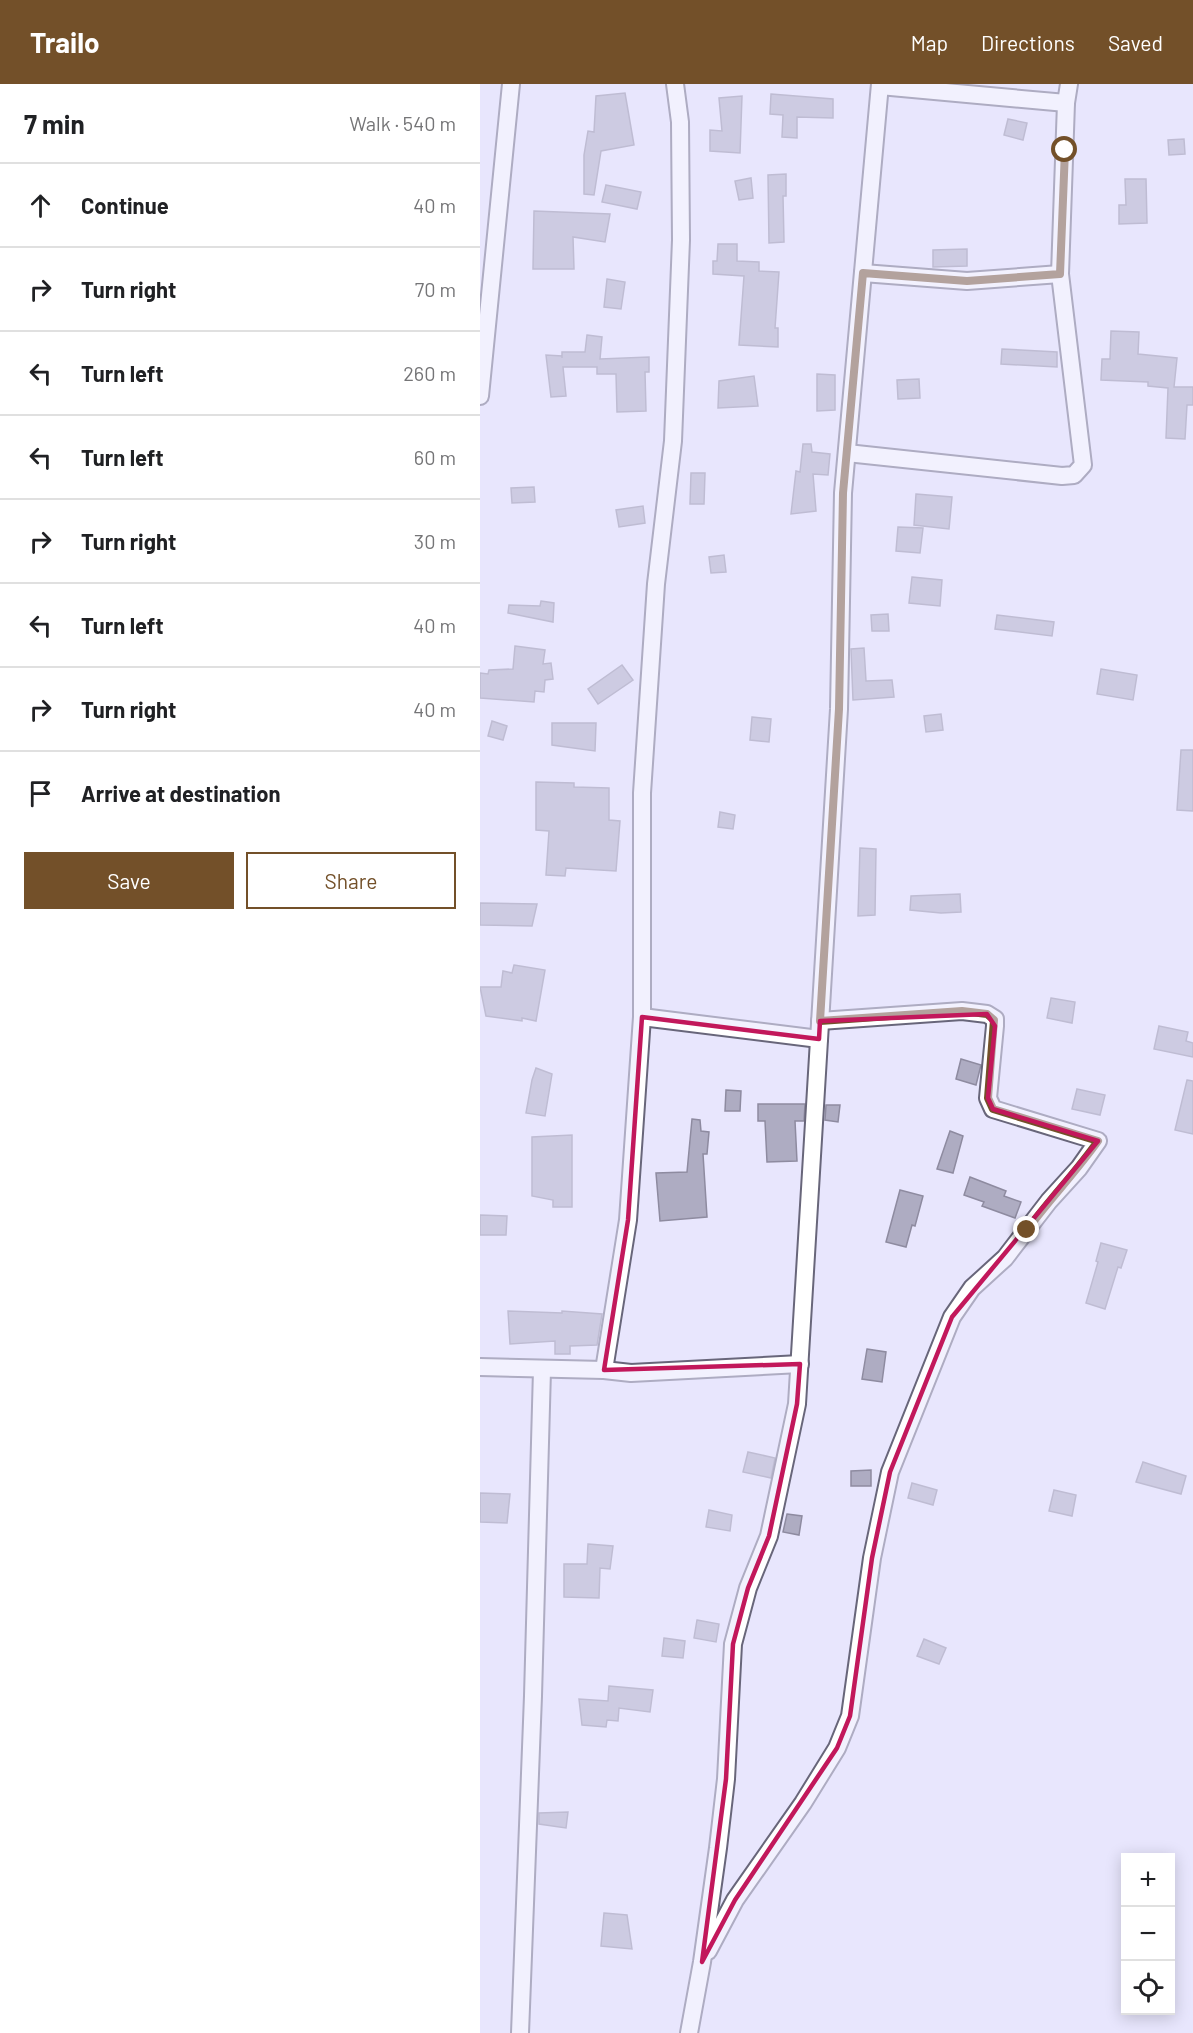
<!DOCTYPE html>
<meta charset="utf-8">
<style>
body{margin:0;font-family:Barlow,sans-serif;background:#f2f2f2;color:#202124}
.controls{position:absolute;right:18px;bottom:18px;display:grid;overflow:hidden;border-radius:0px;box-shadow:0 3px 15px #0003}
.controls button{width:54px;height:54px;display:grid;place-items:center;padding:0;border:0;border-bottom:2px solid #e0e0e0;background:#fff;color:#202124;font:30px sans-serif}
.stop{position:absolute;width:18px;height:18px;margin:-14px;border:4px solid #735029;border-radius:50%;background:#fff}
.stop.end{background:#735029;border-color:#fff;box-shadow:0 2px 6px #0008}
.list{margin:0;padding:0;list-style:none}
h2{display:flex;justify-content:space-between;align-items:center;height:78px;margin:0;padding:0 24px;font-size:26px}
h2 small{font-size:20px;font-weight:400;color:#757577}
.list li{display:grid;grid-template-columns:39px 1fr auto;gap:18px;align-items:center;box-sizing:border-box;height:84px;padding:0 24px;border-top:2px solid #e0e0e0}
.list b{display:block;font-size:22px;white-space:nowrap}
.list em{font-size:20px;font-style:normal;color:#757577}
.actions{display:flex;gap:12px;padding:18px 24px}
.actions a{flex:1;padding:14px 0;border:2px solid #735029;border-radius:0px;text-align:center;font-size:21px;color:#735029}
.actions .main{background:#735029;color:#fff}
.icon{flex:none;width:33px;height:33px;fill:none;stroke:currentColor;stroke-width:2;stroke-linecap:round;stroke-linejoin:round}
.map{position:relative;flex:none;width:713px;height:1949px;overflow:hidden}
header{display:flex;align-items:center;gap:36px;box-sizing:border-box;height:84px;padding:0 30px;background:#735029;color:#fff}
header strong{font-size:28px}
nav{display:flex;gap:33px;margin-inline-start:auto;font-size:21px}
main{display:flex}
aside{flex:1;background:#fff}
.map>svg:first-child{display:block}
.building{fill:#aeacc2;stroke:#8e8ba0;stroke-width:1.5}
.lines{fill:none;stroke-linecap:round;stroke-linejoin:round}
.street-casing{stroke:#68667a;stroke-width:20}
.street{stroke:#fff;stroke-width:16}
.route{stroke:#735029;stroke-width:8}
.marked{fill:none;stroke:#c2185b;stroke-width:4.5;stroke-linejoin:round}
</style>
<header>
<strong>Trailo</strong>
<nav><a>Map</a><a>Directions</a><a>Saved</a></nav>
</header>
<main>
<aside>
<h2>7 min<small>Walk · 540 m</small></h2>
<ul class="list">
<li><svg class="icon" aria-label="ahead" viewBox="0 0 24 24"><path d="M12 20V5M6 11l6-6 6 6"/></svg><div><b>Continue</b></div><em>40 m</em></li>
<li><svg class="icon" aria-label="right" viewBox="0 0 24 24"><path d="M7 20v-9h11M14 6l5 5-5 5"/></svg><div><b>Turn right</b></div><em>70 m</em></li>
<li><svg class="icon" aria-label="left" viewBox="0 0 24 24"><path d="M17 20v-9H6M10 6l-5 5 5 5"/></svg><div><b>Turn left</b></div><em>260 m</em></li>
<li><svg class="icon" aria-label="left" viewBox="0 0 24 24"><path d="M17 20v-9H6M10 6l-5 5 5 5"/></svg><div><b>Turn left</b></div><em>60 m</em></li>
<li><svg class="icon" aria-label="right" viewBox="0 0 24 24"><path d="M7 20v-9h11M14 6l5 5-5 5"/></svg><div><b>Turn right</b></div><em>30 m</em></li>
<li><svg class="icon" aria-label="left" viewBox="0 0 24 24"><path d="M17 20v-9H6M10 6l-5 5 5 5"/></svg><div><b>Turn left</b></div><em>40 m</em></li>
<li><svg class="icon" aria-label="right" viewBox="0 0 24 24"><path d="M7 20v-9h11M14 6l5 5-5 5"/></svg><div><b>Turn right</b></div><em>40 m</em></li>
<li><svg class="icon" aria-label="arrive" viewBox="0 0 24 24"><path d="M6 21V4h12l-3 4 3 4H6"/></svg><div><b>Arrive at destination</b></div></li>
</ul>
<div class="actions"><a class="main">Save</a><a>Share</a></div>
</aside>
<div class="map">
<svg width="713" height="1949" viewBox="0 0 713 1949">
<rect width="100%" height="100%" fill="#e8e6fd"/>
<g class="building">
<polygon points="145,9 154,61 121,67 114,111 104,110 104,71 108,47 114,48 116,12"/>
<polygon points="291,10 353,15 353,34 317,33 317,54 302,53 303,31 290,30"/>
<polygon points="262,12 260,69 230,67 230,46 242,47 239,14"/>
<polygon points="528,35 547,39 543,56 524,51"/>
<polygon points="704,55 705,70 689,71 688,56"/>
<polygon points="306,90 306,112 303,112 304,158 289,159 288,91"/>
<polygon points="271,94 273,114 259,116 255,97"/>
<polygon points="645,95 666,95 667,139 639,140 639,121 646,121"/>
<polygon points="126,101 161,108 157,125 122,118"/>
<polygon points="54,127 130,130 125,158 93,153 94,185 53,185"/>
<polygon points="238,160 257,160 257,177 279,178 279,187 299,188 295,244 298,244 298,263 259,261 264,192 233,190 233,177 237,177"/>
<polygon points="487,165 487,182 453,183 453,166"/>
<polygon points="127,195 145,198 141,225 124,223"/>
<polygon points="631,247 659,248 658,270 697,274 694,303 713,303 713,321 707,321 705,355 686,354 688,304 668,302 668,298 621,296 622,275 630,275"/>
<polygon points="107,251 122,253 120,275 169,273 169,288 165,288 166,327 137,328 136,290 117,290 117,283 83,283 86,312 71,313 66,271 82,272 82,274 82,268 105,268"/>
<polygon points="522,265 577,268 577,283 521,280"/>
<polygon points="337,290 355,291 355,326 337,327"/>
<polygon points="274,292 278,322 238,324 239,297"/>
<polygon points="439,295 440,314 418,315 417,296"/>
<polygon points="323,360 331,360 332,368 350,370 348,391 333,390 336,427 311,430 316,387 320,388"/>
<polygon points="211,389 225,389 224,420 210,420"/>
<polygon points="54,403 55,418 32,419 31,404"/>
<polygon points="436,410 472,413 469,445 434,441"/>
<polygon points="163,422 165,439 139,443 136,426"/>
<polygon points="418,443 443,444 440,469 416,467"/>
<polygon points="244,471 246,488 231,489 229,473"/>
<polygon points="432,493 462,496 460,522 429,519"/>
<polygon points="61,517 74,519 73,538 28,529 29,521 60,522"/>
<polygon points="408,530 409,547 392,547 391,531"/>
<polygon points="517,531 574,538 572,552 515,545"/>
<polygon points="35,562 65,566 63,580 71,579 73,595 65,596 64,608 55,607 54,618 0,614 0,589 8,590 9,586 33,585"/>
<polygon points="384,564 386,597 412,596 414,613 373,616 371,565"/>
<polygon points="142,581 153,596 118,620 108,605"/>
<polygon points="621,585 657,591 653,616 617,610"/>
<polygon points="461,630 463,646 446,648 444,632"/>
<polygon points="272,633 291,635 289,658 270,656"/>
<polygon points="12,637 27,642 23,656 8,652"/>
<polygon points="72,639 116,639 115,667 72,661"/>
<polygon points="701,666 713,666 713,727 697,726"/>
<polygon points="56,698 94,699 94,703 129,704 129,736 140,737 136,787 86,784 85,792 66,791 69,747 56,746"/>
<polygon points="240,728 255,731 253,745 238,743"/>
<polygon points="380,764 396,765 395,831 378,832"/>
<polygon points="480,810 481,828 461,829 430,826 431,812"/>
<polygon points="0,819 57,820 52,842 0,841"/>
<polygon points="34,881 65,886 56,937 42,934 42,937 6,932 0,903 21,903 23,887 32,889"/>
<polygon points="571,914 595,918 592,939 567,934"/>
<polygon points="679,942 708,948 706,957 713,959 713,973 674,965"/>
<polygon points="481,975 501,981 496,1001 476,995"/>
<polygon points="56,984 72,990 65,1032 46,1029 52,996"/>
<polygon points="707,996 713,997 713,1050 695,1046"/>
<polygon points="597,1005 625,1011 620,1031 592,1025"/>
<polygon points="246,1006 261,1007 260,1027 245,1027"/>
<polygon points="278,1020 325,1020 324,1037 315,1037 317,1077 287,1078 285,1037 278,1037"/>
<polygon points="346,1021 360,1021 358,1038 345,1036"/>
<polygon points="212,1035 220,1036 221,1047 229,1048 227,1070 223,1070 227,1133 180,1137 176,1089 207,1088"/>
<polygon points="470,1047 483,1052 473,1089 457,1085"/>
<polygon points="92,1051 92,1123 73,1123 73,1116 52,1112 52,1053"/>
<polygon points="490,1093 526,1107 524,1112 541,1118 535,1134 502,1122 504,1118 484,1111"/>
<polygon points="420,1106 443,1112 435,1142 432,1141 426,1163 406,1158"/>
<polygon points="0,1131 27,1132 26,1151 0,1151"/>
<polygon points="621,1159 647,1166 641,1184 638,1183 625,1225 606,1219 618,1178 616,1177"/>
<polygon points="28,1227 82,1229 82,1227 122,1230 117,1261 90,1262 90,1270 75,1270 75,1257 30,1260"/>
<polygon points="387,1265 406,1268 402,1298 382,1295"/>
<polygon points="268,1368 295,1374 291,1394 263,1388"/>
<polygon points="663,1378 706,1392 701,1410 656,1398"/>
<polygon points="391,1386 391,1402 371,1402 371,1387"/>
<polygon points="432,1399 457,1406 453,1421 428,1414"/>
<polygon points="574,1406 596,1411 592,1432 569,1427"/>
<polygon points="0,1409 30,1410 27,1439 0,1438"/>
<polygon points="229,1426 252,1431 250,1447 226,1443"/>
<polygon points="307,1430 322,1432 319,1451 303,1448"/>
<polygon points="108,1460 133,1462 130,1485 120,1484 119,1514 84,1513 84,1480 107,1480"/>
<polygon points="217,1536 239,1540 236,1558 214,1554"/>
<polygon points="184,1554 205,1557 203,1574 182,1572"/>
<polygon points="444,1555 466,1564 459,1580 437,1572"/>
<polygon points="129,1602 173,1606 170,1628 139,1624 138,1637 127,1636 126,1643 102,1641 99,1615 128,1617"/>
<polygon points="88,1728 86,1744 59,1740 59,1729"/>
<polygon points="124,1829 147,1831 152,1865 121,1862"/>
</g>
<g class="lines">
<defs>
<g id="street">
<polyline points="400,2 586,19"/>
<polyline points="383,189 487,197 580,190"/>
<polyline points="0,312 31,0"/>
<polyline points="367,369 582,392 594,391 603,381 580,190 586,19 589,0"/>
<polyline points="162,933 339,955"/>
<polyline points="0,1283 124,1286 151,1289 320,1280"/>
<polyline points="124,1286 148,1136 162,933 162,709 176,500 193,357 201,156 200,38 195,0"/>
<polyline points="228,1867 255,1816 323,1719 357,1664 370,1632 392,1474 410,1388 472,1233 492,1204 525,1174 569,1117 599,1084 618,1057 513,1025 508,1014 515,942 515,935 507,930 482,927 340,937"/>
<polyline points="40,1949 53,1612 62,1286"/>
<polyline points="209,1949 222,1878 238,1764 246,1695 253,1560 268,1504 289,1452 317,1320 359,625 363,409 400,0"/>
</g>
</defs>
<use href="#street" class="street-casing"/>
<use href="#street" class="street"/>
</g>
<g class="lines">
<path class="route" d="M547 1146C570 1115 596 1088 618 1057L513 1025 508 1014 514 936 507 930 482 927 340 937 359 625 363 409 383 189 487 197 580 190 585 66"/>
</g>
<path d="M0 0H713V1949H0ZM507 930 515 942 508 1014 513 1025 618 1057 472 1233 410 1388 392 1474 370 1632 357 1664 255 1816 222 1878 246 1695 253 1560 268 1504 289 1452 317 1320 320 1280 124 1286 148 1136 162 933 339 955 340 937Z" fill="#e8e6fd" fill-opacity=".55" fill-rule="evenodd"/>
<path class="marked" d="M507 930 515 942 508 1014 513 1025 618 1057 472 1233 410 1388 392 1474 370 1632 357 1664 255 1816 222 1878 246 1695 253 1560 268 1504 289 1452 317 1320 320 1280 124 1286 148 1136 162 933 339 955 340 937Z"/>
</svg>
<div class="controls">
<button>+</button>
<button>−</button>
<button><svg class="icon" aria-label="locate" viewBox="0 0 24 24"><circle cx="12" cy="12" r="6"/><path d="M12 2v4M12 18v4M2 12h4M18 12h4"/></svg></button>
</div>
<div class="stop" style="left:585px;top:66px"></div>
<div class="stop end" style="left:547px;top:1146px"></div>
</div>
</main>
